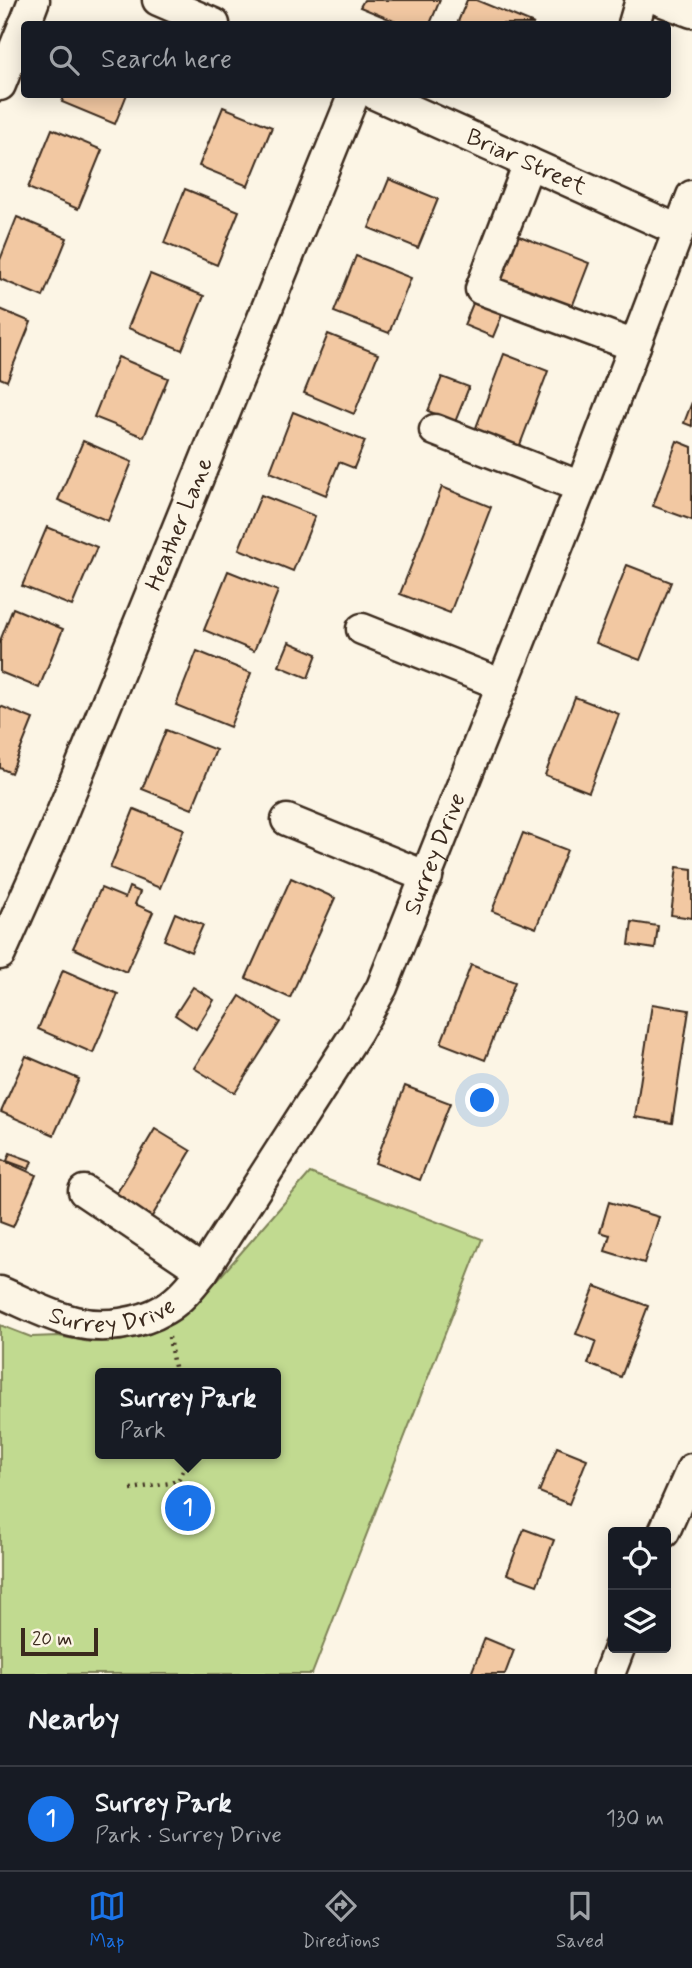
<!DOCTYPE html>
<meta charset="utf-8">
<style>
body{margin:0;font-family:Mynerve,sans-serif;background:#20242c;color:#f1f3f6}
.controls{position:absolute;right:21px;bottom:21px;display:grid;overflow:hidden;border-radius:7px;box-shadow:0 4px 18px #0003}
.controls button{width:63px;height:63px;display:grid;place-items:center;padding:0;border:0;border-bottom:2px solid #363941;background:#171b24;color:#f1f3f6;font:35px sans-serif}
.scale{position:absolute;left:21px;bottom:18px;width:77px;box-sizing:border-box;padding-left:7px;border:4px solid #3b2a1e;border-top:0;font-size:19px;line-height:24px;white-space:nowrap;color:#3b2a1e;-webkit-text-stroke:5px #fcf5e5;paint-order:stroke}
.you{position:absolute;left:483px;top:1101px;width:24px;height:24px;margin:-18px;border:5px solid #fff;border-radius:50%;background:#1a73e8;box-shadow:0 0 0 10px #1a73e833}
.badge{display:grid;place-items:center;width:46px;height:46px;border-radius:50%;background:#1a73e8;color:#fff;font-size:23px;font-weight:700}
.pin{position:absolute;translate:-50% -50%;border:4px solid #fff;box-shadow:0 2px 7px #0006}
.popup{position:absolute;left:95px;top:1368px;width:186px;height:91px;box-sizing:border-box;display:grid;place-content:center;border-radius:7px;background:#171b24;filter:drop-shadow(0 2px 5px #0005);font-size:23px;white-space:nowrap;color:#9ea1a6}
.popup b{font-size:26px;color:#f1f3f6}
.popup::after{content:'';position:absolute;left:50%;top:100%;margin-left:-14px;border:14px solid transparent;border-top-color:#171b24}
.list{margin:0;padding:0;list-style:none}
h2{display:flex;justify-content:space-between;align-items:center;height:91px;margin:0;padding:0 28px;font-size:30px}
h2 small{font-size:23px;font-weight:400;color:#9ea1a6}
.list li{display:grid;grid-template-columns:46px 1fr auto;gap:21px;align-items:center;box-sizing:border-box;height:105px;padding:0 28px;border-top:2px solid #363941}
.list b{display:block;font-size:26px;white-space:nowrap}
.list p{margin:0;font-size:23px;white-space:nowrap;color:#9ea1a6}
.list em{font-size:23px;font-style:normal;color:#9ea1a6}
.icon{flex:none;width:38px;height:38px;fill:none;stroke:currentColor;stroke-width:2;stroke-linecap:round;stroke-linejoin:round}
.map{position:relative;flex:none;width:692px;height:1674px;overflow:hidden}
.search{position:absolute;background:#171b24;box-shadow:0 4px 18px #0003;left:21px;right:21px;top:21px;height:77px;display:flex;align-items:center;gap:18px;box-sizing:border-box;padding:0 24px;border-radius:7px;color:#9ea1a6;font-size:26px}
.sheet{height:196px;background:#171b24}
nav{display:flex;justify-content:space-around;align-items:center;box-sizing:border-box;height:98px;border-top:2px solid #363941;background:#171b24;font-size:19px;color:#9ea1a6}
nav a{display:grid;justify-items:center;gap:4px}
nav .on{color:#1a73e8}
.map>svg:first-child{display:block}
.green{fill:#c1da90;stroke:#7e8257;stroke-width:2;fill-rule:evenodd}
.building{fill:#f2c8a2;stroke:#3b2a1e;stroke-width:2}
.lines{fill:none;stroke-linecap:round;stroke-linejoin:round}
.minor-casing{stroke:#3b2a1e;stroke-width:35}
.path{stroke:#3b2a1e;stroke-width:4.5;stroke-dasharray:2 5;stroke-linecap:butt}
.minor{stroke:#fcf5e5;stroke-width:30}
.labels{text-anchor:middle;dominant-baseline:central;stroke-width:6;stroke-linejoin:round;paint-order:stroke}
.street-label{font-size:24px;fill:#3b2a1e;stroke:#fcf5e5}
</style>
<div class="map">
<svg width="692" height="1674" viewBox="0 0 692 1674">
<rect width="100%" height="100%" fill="#fcf5e5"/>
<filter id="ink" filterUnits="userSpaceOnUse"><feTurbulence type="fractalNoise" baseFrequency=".0143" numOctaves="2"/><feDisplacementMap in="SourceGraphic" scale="14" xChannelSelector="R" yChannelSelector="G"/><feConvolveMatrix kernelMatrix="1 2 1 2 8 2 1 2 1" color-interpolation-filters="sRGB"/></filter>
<g filter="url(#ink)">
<path class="green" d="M310 1173 482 1239 312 1674H0V1325L31 1337 58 1336 90 1342 121 1341 150 1332 178 1317 200 1300ZM100 1373H276V1454H100Z"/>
<g class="building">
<polygon points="364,0 440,0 430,24 401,24 360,7"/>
<polygon points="467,0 476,0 534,24 457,24"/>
<polygon points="65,94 127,94 115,124 62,102"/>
<polygon points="223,107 272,127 248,186 199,166"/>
<polygon points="52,129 102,150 78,209 28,188"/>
<polygon points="389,179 438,199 418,248 369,228"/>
<polygon points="185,189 239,211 217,265 164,243"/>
<polygon points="17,217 67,238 43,297 0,279 0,260"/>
<polygon points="512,233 589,263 572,307 494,277"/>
<polygon points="356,256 411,278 389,333 334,312"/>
<polygon points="150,274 204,296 182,350 128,328"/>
<polygon points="476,296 505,308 493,337 464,325"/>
<polygon points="0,309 31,322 7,381 0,378"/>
<polygon points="328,334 378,354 354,414 304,393"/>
<polygon points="504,354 548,371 518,450 474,433"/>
<polygon points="118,357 168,378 144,437 94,417"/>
<polygon points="442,377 469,387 455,422 428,411"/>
<polygon points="692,402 692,426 684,423"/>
<polygon points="293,412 365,441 354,468 339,462 326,495 270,472"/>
<polygon points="83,441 132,462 108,521 58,500"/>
<polygon points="677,441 692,447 692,520 653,506"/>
<polygon points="442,487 491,507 450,613 400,594"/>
<polygon points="261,495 315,516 293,571 239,549"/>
<polygon points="47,527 97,547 72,606 22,586"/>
<polygon points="627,565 671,582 640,660 596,643"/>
<polygon points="228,571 278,591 254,651 204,630"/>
<polygon points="13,608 63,629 39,688 0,672 0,641"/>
<polygon points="289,642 317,654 308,678 279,666"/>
<polygon points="197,651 251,673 230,727 176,705"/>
<polygon points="575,697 619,714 589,792 545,775"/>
<polygon points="0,706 33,719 11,773 0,768"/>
<polygon points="166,730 216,750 192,809 142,789"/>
<polygon points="134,809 184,829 160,888 110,868"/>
<polygon points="523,833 567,850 536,928 492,911"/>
<polygon points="677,867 692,869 692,918 671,915"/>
<polygon points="291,878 335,898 290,998 246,978"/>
<polygon points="129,887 140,892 135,904 153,912 126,972 73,948 101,888 125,898"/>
<polygon points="175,913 203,925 191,952 164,940"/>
<polygon points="632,922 658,926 655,949 629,945"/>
<polygon points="471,965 515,982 485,1060 441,1043"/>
<polygon points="63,970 118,994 93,1053 38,1029"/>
<polygon points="193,987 214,1000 196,1029 175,1015"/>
<polygon points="240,996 280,1022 235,1093 194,1068"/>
<polygon points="652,1004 689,1010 672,1123 635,1117"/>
<polygon points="26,1056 79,1079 54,1135 1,1112"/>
<polygon points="405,1086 450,1103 420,1180 375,1163"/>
<polygon points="155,1129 191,1151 151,1218 115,1196"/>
<polygon points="10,1153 32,1161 29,1169 7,1161"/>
<polygon points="0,1159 36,1175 13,1227 0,1222"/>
<polygon points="609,1202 659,1217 644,1263 605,1251 610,1235 600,1232"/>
<polygon points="595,1286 648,1306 621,1377 588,1364 596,1341 576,1334"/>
<polygon points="557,1447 587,1459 569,1504 539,1492"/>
<polygon points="524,1529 554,1540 537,1585 507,1574"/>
<polygon points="485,1638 514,1650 505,1674 471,1674"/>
</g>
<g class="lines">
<defs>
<g id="minor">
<polyline points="158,0 214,24"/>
<polyline points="660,0 692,12"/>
<polyline points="25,24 34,0"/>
<polyline points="634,24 641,0"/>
<polyline points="0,85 24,25"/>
<path id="s1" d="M375 94 678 230"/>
<polyline points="529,163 481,289 635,346"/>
<polyline points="435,430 581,487"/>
<polyline points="362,629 503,685"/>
<polyline points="287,820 427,877"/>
<path id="s2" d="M0 954 51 840 354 94"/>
<polyline points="84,1191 203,1271"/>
<path id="s3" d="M0 1292C24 1302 49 1316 75 1322 103 1329 140 1324 165 1309 180 1300 192 1285 203 1271L356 1033 382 987 581 487 692 196"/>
<polyline points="664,1532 692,1469"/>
<polyline points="609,1674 619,1648"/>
</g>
</defs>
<use href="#minor" class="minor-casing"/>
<g class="path">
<polyline points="169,1337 175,1373"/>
<polyline points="131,1489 170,1483 179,1479 186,1465 186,1454"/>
</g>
<use href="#minor" class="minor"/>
</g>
</g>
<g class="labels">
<g class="street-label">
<text stroke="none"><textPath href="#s1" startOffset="166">Briar Street</textPath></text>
<text stroke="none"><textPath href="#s2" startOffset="466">Heather Lane</textPath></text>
<text stroke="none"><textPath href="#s3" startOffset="707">Surrey Drive</textPath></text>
<text stroke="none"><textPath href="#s3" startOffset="119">Surrey Drive</textPath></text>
</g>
</g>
</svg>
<div class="controls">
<button><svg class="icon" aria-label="locate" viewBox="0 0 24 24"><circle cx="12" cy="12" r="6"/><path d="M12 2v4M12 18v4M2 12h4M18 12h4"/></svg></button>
<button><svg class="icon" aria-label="layers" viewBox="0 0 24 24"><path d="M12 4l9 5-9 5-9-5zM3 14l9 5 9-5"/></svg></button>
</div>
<div class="scale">20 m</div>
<div class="you"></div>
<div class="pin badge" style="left:188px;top:1508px">1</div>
<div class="popup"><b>Surrey Park</b>Park</div>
<div class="search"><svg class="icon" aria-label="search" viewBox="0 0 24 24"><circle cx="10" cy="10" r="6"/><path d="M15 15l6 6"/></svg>Search here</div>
</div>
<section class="sheet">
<h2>Nearby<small></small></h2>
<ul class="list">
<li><span class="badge">1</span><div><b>Surrey Park</b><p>Park · Surrey Drive</p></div><em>130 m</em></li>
</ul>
</section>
<nav>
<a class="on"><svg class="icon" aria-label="map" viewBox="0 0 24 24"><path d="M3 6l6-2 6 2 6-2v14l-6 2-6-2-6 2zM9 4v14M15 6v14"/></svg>Map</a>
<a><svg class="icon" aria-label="directions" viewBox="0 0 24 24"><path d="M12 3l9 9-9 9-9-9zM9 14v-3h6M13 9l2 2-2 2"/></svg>Directions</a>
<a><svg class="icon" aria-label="saved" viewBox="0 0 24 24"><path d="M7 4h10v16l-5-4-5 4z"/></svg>Saved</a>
</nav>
